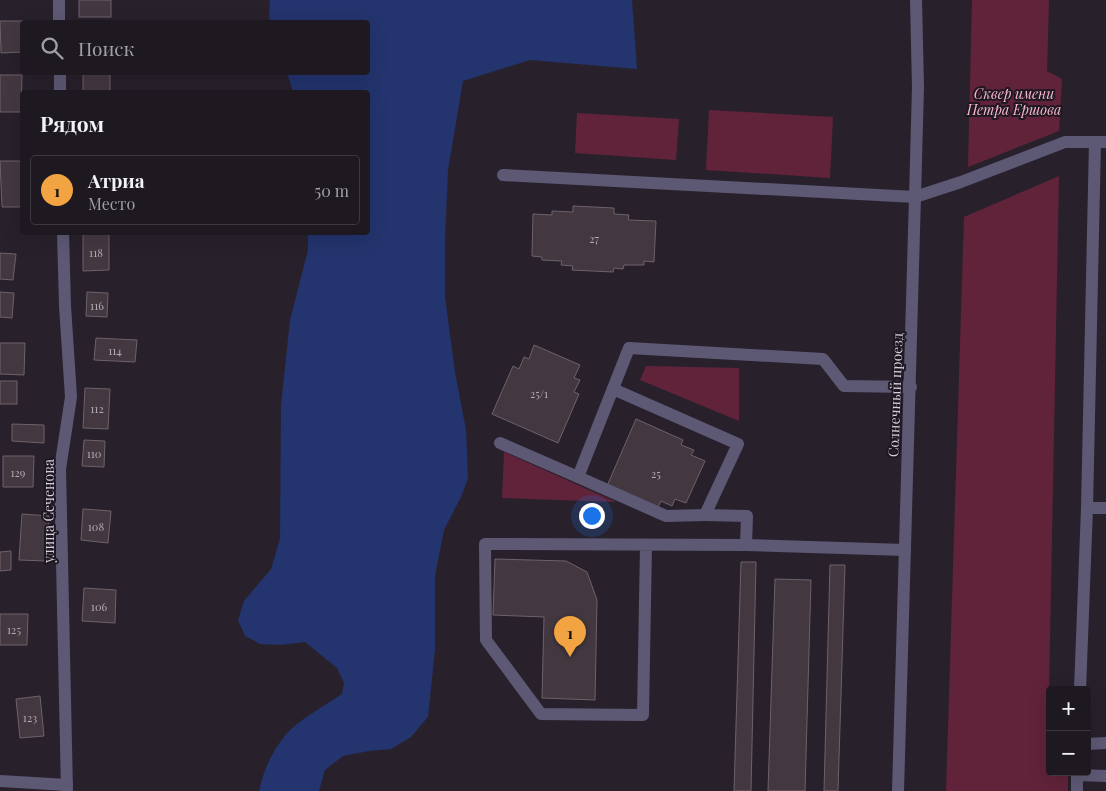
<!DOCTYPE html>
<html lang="ru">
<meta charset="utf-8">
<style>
body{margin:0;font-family:"Playfair Display",serif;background:#2b262e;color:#f1f3f6}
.controls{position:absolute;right:15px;bottom:15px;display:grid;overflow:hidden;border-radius:5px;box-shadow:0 5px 20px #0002}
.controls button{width:45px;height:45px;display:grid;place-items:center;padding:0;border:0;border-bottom:1px solid #3c383f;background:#1e1921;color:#f1f3f6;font:25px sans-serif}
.you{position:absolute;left:591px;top:515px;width:18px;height:18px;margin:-12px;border:4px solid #fff;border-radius:50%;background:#1a73e8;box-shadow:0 0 0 8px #1a73e833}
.badge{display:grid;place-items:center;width:32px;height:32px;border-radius:50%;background:#f3a442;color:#111;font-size:16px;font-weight:700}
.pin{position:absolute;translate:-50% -41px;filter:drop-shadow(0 1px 2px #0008)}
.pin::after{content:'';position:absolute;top:26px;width:18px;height:15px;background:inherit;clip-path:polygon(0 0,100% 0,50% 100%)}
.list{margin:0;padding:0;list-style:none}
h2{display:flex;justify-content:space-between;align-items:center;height:65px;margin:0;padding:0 20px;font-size:21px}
h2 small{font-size:16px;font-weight:400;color:#a1a0a5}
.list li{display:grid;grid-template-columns:32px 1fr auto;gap:15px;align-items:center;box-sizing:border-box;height:70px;margin:0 10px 10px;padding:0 10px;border:1px solid #3c383f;border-radius:5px}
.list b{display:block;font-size:19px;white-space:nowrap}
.list p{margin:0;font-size:16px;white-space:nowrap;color:#a1a0a5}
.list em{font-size:16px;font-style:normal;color:#a1a0a5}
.icon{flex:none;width:28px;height:28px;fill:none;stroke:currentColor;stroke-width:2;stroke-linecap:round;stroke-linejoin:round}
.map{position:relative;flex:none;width:1106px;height:791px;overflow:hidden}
.search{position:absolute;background:#1e1921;box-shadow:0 5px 20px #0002;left:20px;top:20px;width:350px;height:55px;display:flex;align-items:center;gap:12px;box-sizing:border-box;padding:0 18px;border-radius:5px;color:#a1a0a5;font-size:19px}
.panel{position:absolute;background:#1e1921;box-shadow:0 5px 20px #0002;left:20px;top:90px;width:350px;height:145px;border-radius:5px}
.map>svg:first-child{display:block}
.green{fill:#61233a}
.water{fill:#23346e}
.building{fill:#443840;stroke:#6e616a}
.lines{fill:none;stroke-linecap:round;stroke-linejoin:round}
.minor{stroke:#5d5975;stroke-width:12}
.labels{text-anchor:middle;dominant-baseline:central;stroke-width:4;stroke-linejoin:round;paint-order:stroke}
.number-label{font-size:11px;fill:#b2abb3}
.park-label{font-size:14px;font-style:italic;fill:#f9b7ca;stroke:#1e1822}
.street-label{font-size:14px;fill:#d6d1d9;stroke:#1e1822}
</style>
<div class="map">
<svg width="1106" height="791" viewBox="0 0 1106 791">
<rect width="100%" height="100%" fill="#28212c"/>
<g class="green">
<polygon points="972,0 1049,0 1047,71 1062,79 1059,131 968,167"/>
<polygon points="709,110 833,117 830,178 706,170"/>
<polygon points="577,113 679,119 676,160 575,153"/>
<polygon points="1059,176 1048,742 1050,744 1050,772 1068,772 1068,791 946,791 964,217"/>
<polygon points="646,366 739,368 739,421 640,380"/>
<polygon points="504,452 616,502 502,498"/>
</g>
<path class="water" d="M270 0H632L637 69 530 60 463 81 448 170 445 240V297L455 372 466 430 468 478 461 497 444 530 435 576V650L428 717 411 737 391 749 369 751 343 756 325 770 319 791H259C264 767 277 740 297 724 311 713 327 704 342 694L344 683 337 668 305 642 280 645 260 644 245 636 238 620 244 601 271 569 280 539 281 405 290 320 308 250V233L368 232V92H293L287 73 368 72V22H271L269 17Z"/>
<g class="building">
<rect x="79" y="0" width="32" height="17"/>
<polygon points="0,21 28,21 28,22 22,22 22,52 1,53"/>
<rect x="83" y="72" width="27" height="20"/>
<polygon points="0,75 22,75 21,112 0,112"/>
<polygon points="0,161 22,161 22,207 2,207"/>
<polygon points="573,206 614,208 614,214 629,215 628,220 656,221 654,262 644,261 644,265 624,265 623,269 614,268 613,272 572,270 573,266 561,265 562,261 542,260 542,257 532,256 533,214 552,215 552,211 573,212"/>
<polygon points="83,233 109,233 109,270 83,271"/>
<polygon points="0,253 16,254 13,280 0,279"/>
<polygon points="0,292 14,293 12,318 0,317"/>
<polygon points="87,292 108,293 107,317 86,316"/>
<polygon points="96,338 137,340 135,362 94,360"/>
<polygon points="0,343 25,343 24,375 0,374"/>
<polygon points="534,345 580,365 574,378 580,380 574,392 579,394 558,443 492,414 513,366 519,369 524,357 529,359"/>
<rect x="0" y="381" width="17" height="23"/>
<polygon points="85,388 110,389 108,429 83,428"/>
<polygon points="636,419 683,440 681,445 694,450 691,455 705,461 686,503 675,499 672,506 661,501 658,507 607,486"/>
<polygon points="12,424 44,425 44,443 12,441"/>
<polygon points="84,440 105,441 104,467 82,466"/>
<polygon points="3,456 34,456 33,487 3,487"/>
<polygon points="83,509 111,511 108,543 81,540"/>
<polygon points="22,514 49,516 47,561 19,560"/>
<polygon points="11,551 11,570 0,571 0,552"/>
<polygon points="495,559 566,561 587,572 597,600 595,700 542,698 544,617 493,615"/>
<polygon points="741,562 756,562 751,791 734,791"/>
<polygon points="830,565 845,565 838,791 824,791"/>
<polygon points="775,579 811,580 805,791 768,791"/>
<polygon points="84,588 116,590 115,623 82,621"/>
<polygon points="0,614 28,614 27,645 0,645"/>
<polygon points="40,696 44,736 20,738 16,699"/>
</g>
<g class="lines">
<g class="minor">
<polyline points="59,0 59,22"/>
<polyline points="60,72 60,92"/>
<polyline points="503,175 915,197 961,182 1065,142 1106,142"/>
<polyline points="63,232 65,306 71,397 60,469 67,791"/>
<polyline points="500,443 578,477 629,348 823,359 844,386 911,387"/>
<polyline points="578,477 666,516 705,515 738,444 613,389"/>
<polyline points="1087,508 1106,508"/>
<polyline points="705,515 747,516 746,545 905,550"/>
<polyline points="646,545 643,715 541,714 486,640 485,544 746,545"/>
<polyline points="1080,690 1087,508 1095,142"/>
<polyline points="1087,744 1106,743"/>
<polyline points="1077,775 1106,776"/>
<polyline points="0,781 67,785"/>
<polyline points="898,791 915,197 918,87 916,0"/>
<polyline points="1077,791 1077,772"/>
</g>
</g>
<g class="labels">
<g class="number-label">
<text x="594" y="238">27</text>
<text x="96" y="252">118</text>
<text x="97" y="305">116</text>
<text x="115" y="350">114</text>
<text x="539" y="393">25/1</text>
<text x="97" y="408">112</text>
<text x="94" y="453">110</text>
<text x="18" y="472">129</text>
<text x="656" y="473">25</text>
<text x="96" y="526">108</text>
<text x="99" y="606">106</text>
<text x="14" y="629">125</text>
<text x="30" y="717">123</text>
</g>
<g class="park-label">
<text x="1014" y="93">Сквер имени<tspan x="1014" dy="16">Петра Ершова</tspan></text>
</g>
<g class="street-label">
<text transform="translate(895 395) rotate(-88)">Солнечный проезд</text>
<text transform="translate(48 511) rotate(-90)">улица Сеченова</text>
</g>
</g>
</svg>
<div class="controls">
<button>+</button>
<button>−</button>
</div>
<div class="you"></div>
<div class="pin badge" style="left:570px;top:657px">1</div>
<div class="search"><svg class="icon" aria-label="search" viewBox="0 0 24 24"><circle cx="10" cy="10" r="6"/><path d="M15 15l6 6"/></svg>Поиск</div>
<section class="panel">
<h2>Рядом<small></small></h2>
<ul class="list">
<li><span class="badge">1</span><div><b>Атриа</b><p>Место</p></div><em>50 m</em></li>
</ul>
</section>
</div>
